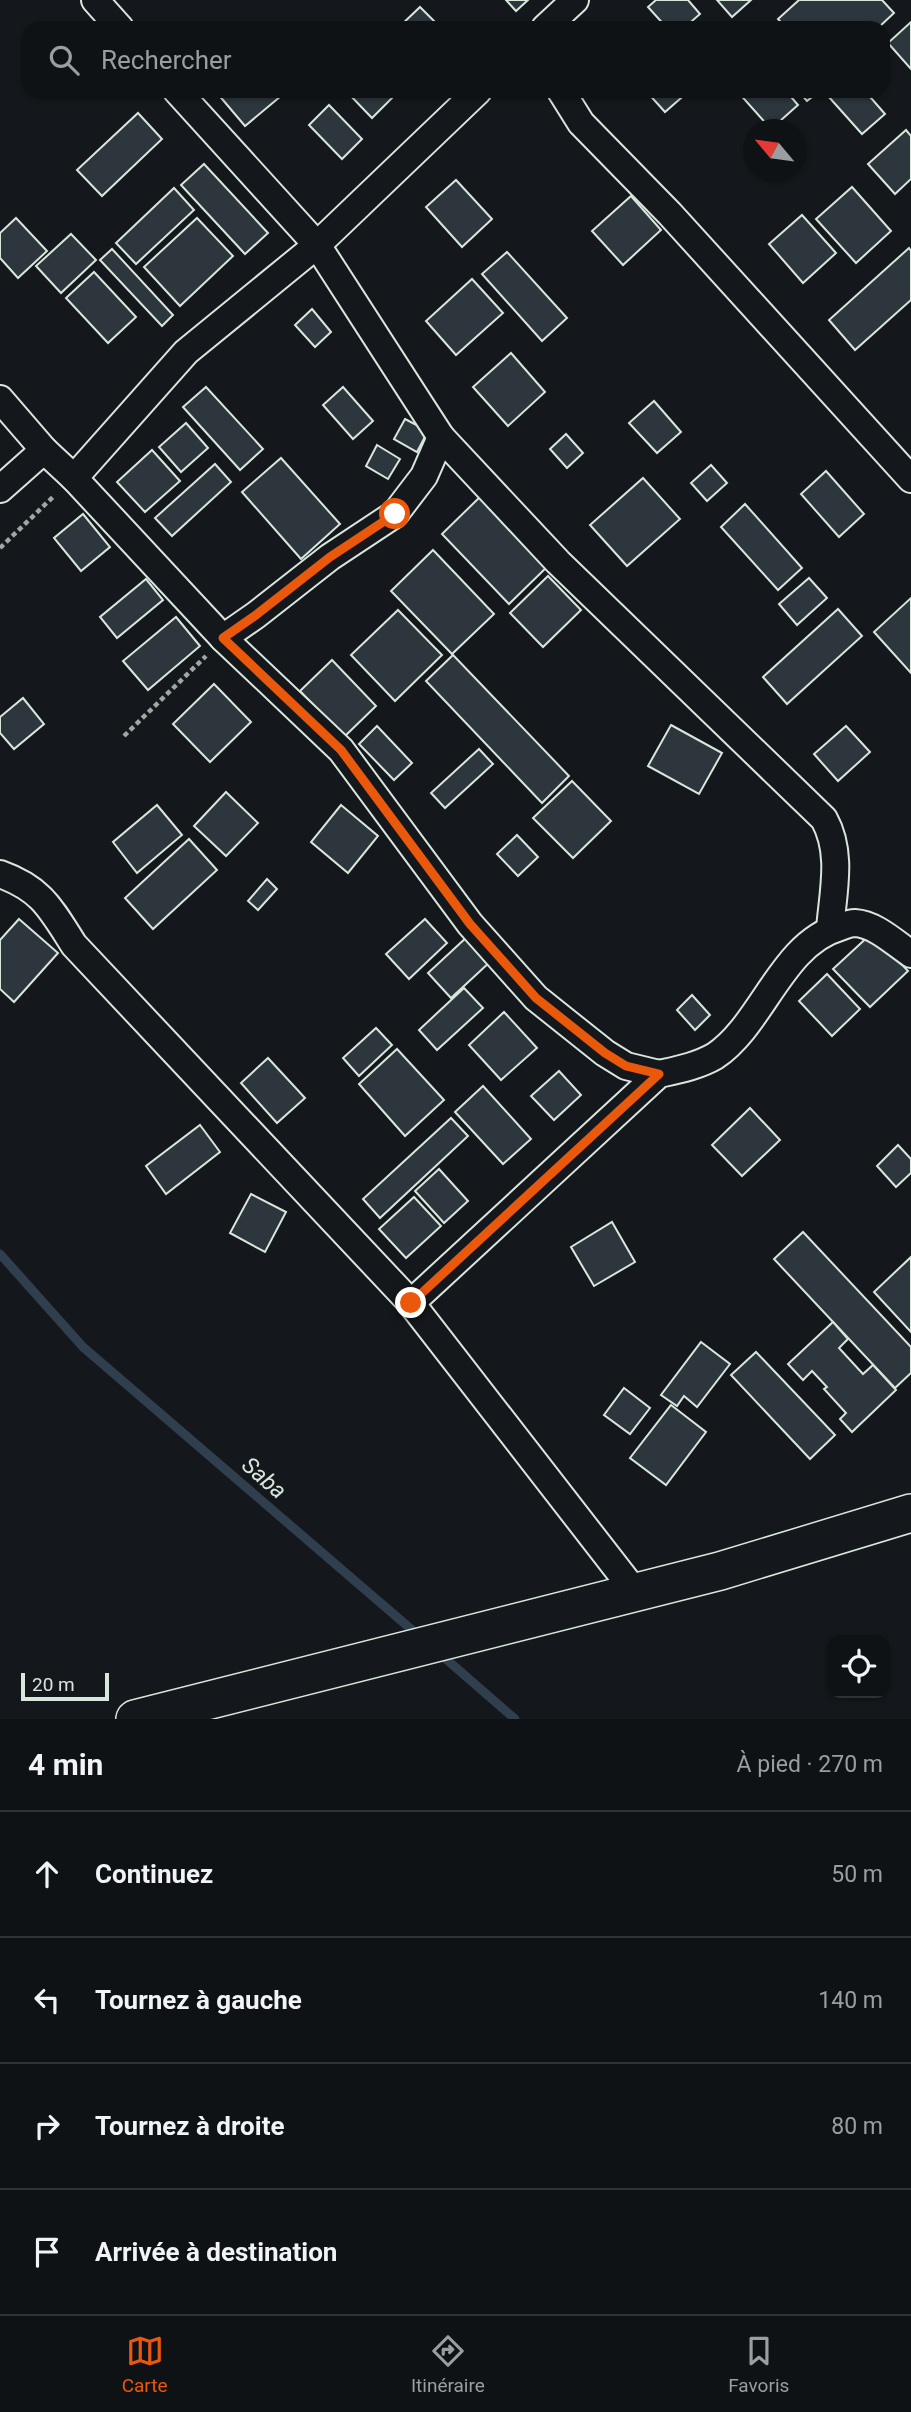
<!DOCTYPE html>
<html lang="fr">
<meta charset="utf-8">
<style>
body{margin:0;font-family:Roboto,sans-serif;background:#1d2022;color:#f1f3f6}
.controls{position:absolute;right:21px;bottom:21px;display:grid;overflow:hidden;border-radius:14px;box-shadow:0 2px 5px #0004}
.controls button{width:63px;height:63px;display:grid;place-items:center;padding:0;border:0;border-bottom:2px solid #2f3234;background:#0f1215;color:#f1f3f6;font:35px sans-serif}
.compass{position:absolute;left:743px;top:119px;width:63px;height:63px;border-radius:50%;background:#0f1215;box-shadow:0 2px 5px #0004;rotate:299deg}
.scale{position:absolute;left:21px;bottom:18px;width:88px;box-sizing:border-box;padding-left:7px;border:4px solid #d8e6dc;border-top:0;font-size:19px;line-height:24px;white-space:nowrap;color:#d8e6dc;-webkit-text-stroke:5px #14181c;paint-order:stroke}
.stop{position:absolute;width:21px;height:21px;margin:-16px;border:5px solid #ea580c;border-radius:50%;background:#fff}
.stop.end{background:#ea580c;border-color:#fff;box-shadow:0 2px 7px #0008}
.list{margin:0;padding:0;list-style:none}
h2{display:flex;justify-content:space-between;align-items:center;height:91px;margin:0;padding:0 28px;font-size:30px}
h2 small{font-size:23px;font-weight:400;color:#9b9ea0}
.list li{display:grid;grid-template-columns:46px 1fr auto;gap:21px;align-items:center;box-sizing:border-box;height:126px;padding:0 28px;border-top:2px solid #2f3234}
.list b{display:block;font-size:26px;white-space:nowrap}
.list em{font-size:23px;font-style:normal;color:#9b9ea0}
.icon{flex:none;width:38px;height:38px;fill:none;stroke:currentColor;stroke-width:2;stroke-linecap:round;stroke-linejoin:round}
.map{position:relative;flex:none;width:911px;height:1719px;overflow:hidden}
.search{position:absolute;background:#0f1215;box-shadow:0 2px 5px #0004;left:21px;right:21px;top:21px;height:77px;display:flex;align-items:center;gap:18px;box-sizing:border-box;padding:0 24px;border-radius:21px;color:#9b9ea0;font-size:26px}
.sheet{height:595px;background:#0f1215}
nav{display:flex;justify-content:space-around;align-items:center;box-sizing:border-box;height:98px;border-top:2px solid #2f3234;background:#0f1215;font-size:19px;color:#9b9ea0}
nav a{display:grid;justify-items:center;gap:4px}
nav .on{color:#ea580c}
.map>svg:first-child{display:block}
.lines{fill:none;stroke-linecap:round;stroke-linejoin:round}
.stream{stroke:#2f3f4d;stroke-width:9}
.building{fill:#2c363c;stroke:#d8e6dc;stroke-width:2}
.street-casing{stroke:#d8e6dc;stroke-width:30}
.secondary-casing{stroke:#d8e6dc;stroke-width:40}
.path{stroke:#9da8a2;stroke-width:4.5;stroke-dasharray:5 3.5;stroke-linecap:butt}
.street{stroke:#14181c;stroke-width:26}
.secondary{stroke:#14181c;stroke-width:37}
.route{stroke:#ea580c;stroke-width:9}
.labels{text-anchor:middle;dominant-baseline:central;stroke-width:5;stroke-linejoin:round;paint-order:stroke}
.water-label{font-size:23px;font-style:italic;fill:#d8e6dc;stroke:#14181c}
</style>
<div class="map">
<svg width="911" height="1719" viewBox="0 0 911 1719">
<rect width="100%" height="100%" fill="#14181c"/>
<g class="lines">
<g class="stream">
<polyline points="0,1254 83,1347 419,1636"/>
<polyline points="438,1652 515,1719"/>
</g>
</g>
<g class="building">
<polygon points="506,0 528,0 516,11"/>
<polygon points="656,0 688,0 700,14 684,28 667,28 648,7"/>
<polygon points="717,0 751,0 732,17"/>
<polygon points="799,0 882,0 894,13 878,28 786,28 778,19"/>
<polygon points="420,7 441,28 398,28"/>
<polygon points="911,22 911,69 888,43"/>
<polygon points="219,91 287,91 245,126 217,93"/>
<polygon points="346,91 399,91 372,118"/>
<polygon points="646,91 689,91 665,112"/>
<polygon points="737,91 786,91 798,105 771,129"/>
<polygon points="798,91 814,91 816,94 807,101"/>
<polygon points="833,91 865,91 885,114 862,134 828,96"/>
<polygon points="329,105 362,139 342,159 309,125"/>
<polygon points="138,113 162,139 102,196 77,170"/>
<polygon points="906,130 911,136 911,179 895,194 868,164"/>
<polygon points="204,164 268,233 245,254 181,185"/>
<polygon points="456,180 492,219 462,247 426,207"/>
<polygon points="852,187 891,231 856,263 816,219"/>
<polygon points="174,188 194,210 136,264 116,243"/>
<polygon points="631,196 661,230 623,265 592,231"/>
<polygon points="802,215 836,253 803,283 769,244"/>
<polygon points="16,218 47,251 18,278 0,258 0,233"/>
<polygon points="197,218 233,256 180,306 144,267"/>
<polygon points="71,234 96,260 61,293 36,266"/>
<polygon points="909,248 911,251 911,300 855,350 829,320"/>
<polygon points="112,249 173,315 162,326 100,260"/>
<polygon points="507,252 567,318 542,341 482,274"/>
<polygon points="94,272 136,317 108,343 66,298"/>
<polygon points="472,279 503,313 456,355 426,321"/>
<polygon points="312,309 331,332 315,347 295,325"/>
<polygon points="511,353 545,392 508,426 473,387"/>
<polygon points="206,387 263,449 240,470 183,407"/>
<polygon points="343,387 373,421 353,439 323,405"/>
<polygon points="654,401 681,432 657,453 629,423"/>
<polygon points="405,419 428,431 417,452 394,439"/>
<polygon points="186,423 208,448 181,472 159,447"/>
<polygon points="566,434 583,453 567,468 550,449"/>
<polygon points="377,445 400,459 388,479 366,466"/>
<polygon points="152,450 180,481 145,512 117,482"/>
<polygon points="281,458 340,524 301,559 242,492"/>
<polygon points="215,464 231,482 172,536 155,518"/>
<polygon points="711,465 727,483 707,501 691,483"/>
<polygon points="826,471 864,514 839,537 801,494"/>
<polygon points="643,478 680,519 627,566 590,525"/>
<polygon points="483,494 550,564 509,604 442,534"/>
<polygon points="745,504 802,568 778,590 721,527"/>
<polygon points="83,514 110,547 81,571 54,538"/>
<polygon points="433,550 494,614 452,654 391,591"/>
<polygon points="548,576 581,610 543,647 510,613"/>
<polygon points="809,578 827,598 797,625 779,604"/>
<polygon points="146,579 163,600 117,638 100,617"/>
<polygon points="911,598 911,673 874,632"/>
<polygon points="838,609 862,636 787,704 763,677"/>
<polygon points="398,610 442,655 395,701 351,655"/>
<polygon points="176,617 200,646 148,690 123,661"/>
<polygon points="453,655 569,776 542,803 426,681"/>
<polygon points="332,660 376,706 344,737 300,691"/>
<polygon points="214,684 251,722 210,762 173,724"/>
<polygon points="23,698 44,724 14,749 0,733 0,717"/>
<polygon points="671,725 722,753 699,794 648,766"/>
<polygon points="377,726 412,763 394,780 359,744"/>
<polygon points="846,726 870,752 838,781 814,754"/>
<polygon points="479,749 493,764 445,808 431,793"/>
<polygon points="572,781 611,821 573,858 533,818"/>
<polygon points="226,792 258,823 226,856 194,826"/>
<polygon points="157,805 182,835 137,873 113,842"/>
<polygon points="341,805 378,836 348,873 311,842"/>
<polygon points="517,835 538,857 518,876 497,854"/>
<polygon points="189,839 217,870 153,929 125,898"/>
<polygon points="267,879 277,889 258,910 248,901"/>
<polygon points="19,919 58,953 14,1002 0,989 0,940"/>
<polygon points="425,919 447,943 409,979 386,954"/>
<polygon points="872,933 908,971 870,1007 833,969"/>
<polygon points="468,936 491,961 451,998 428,973"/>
<polygon points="827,974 860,1009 832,1036 799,1001"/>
<polygon points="464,988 483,1008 437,1050 419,1030"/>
<polygon points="692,995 710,1015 695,1030 677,1010"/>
<polygon points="504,1012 537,1048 501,1080 469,1045"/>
<polygon points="376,1028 392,1045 359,1076 343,1058"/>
<polygon points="397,1049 444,1100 405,1136 359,1084"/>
<polygon points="268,1058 305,1098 277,1123 241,1083"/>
<polygon points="559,1071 581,1095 554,1120 531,1096"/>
<polygon points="483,1086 531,1139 503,1164 455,1112"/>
<polygon points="750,1108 780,1140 742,1176 712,1145"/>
<polygon points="451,1118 468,1136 380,1218 363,1199"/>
<polygon points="200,1125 220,1152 166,1194 146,1166"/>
<polygon points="898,1145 911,1159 911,1173 896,1187 877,1166"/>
<polygon points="439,1169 468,1201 444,1223 415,1191"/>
<polygon points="251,1194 286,1212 265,1252 230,1233"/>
<polygon points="414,1197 441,1226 406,1258 379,1229"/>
<polygon points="612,1222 635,1262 594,1286 571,1247"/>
<polygon points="803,1232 911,1347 911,1373 895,1388 774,1259"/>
<polygon points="911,1257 911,1332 874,1292"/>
<polygon points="833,1322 848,1339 839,1348 863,1374 873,1365 896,1390 852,1432 840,1419 846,1413 824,1389 827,1387 812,1371 803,1380 788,1364"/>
<polygon points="701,1342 730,1364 697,1407 684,1396 677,1406 661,1395"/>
<polygon points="756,1352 835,1435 810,1459 731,1375"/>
<polygon points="624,1388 650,1408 630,1434 604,1415"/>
<polygon points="671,1405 706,1432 666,1485 630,1458"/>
</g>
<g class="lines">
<defs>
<g id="street">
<polyline points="95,0 120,28"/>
<polyline points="545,28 575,0"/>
<path d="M177 91 317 245 441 437 558 562 824 819C843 853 833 892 830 929"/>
<polyline points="561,91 581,123 670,214 911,479"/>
<polyline points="0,399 44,450 74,478 223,638 341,750 470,924 536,998 605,1053 626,1066 659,1074"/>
<polyline points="74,478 186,352 317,245 478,91"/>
<polyline points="0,489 44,450"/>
<polyline points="223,638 256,615 330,557 395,514 424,476 441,437"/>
<path d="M0 874C42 889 51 909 74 945L411 1303 636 1593"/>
<path d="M411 1303 659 1074C677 1070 698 1066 715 1056 763 1024 781 944 840 927 845 925 851 923 855 923 875 924 895 943 911 954"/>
</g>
<polyline id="secondary" points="135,1719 720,1571 911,1513"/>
</defs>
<use href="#street" class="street-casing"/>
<use href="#secondary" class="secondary-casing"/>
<g class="path">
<polyline points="0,548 55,495"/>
<polyline points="124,736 206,656"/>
</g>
<use href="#street" class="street"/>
<use href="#secondary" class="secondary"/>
</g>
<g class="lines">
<polyline class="route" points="395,514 330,557 256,615 223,638 341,750 470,924 536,998 605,1053 626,1066 659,1074 411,1303"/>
</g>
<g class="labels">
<g class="water-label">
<text transform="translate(264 1478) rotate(41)">Saba</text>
</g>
</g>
</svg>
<div class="controls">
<button><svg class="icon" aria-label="locate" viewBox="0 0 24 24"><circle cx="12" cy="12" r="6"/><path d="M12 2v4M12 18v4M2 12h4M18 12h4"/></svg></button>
</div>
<svg class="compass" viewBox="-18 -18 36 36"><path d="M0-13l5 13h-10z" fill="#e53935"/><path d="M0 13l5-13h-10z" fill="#9b9ea0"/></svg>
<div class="scale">20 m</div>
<div class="stop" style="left:395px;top:514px"></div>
<div class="stop end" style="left:411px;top:1303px"></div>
<div class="search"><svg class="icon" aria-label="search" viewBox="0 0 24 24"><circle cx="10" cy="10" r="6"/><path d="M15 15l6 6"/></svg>Rechercher</div>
</div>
<section class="sheet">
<h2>4 min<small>À pied · 270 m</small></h2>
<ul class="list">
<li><svg class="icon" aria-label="ahead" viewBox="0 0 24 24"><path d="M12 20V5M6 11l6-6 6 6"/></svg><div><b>Continuez</b></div><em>50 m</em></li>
<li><svg class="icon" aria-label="left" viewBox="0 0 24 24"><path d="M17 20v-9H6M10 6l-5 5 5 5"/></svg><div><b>Tournez à gauche</b></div><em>140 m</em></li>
<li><svg class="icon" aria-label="right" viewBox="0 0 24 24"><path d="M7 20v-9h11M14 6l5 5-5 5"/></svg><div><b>Tournez à droite</b></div><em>80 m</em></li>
<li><svg class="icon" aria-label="arrive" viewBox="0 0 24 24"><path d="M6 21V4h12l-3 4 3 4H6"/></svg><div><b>Arrivée à destination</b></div></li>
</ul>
</section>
<nav>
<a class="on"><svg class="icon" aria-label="map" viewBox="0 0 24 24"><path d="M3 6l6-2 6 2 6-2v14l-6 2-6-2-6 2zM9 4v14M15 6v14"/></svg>Carte</a>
<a><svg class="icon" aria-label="directions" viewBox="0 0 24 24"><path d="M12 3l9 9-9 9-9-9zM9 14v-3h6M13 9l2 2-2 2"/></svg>Itinéraire</a>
<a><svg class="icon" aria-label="saved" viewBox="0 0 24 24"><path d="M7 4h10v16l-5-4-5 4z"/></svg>Favoris</a>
</nav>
